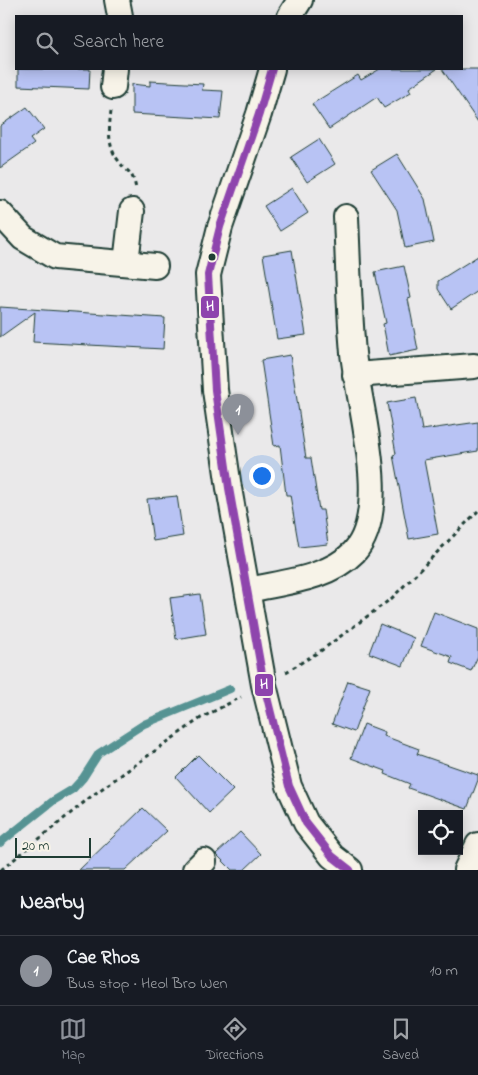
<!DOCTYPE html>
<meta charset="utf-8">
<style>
body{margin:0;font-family:"Indie Flower",sans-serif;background:#242831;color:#f1f3f6}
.controls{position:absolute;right:15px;bottom:15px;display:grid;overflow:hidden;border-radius:0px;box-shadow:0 2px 12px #0003}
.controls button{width:45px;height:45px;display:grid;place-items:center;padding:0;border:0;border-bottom:1px solid #363941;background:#171b24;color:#f1f3f6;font:25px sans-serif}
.scale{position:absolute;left:15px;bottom:12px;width:76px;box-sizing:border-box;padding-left:5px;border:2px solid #1f3d34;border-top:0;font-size:14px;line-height:18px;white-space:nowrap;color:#1f3d34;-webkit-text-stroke:4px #f7f3e8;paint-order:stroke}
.you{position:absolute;left:261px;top:475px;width:18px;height:18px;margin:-12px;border:4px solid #fff;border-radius:50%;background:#1a73e8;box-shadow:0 0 0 8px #1a73e833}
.badge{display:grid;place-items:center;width:32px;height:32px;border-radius:50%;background:#8c9099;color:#fff;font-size:16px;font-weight:700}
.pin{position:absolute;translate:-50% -41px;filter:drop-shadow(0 1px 2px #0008)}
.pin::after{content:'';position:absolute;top:26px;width:18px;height:15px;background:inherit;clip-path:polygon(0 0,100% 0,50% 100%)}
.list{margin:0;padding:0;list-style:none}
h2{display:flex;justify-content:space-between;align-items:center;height:65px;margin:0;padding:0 20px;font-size:21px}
h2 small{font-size:16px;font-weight:400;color:#9ea1a6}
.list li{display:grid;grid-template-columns:32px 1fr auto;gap:15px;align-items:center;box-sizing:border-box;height:70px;padding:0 20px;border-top:1px solid #363941}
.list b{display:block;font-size:19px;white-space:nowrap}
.list p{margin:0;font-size:16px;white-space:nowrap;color:#9ea1a6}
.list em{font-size:16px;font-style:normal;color:#9ea1a6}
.icon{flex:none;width:28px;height:28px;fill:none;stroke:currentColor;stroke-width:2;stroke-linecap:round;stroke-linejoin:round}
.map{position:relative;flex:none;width:478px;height:870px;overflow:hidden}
.search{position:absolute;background:#171b24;box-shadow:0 2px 12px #0003;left:15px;right:15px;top:15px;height:55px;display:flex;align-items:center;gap:12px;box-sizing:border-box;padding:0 18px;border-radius:0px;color:#9ea1a6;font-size:19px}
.sheet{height:135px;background:#171b24}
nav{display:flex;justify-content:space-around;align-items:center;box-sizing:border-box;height:70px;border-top:1px solid #363941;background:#171b24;font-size:14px;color:#9ea1a6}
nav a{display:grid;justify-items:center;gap:2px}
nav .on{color:#8c9099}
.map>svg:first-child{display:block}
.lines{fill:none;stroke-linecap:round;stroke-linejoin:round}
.stream{stroke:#579393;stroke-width:8}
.building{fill:#b8c3f4;stroke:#1f3d34}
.minor-casing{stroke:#1f3d34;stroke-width:28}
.path{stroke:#1f3d34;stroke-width:3;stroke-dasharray:4 4;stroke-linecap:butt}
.minor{stroke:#f7f3e8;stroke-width:24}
.bus-1-casing{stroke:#f7f3e8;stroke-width:11}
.bus-1{stroke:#8e44ad;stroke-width:8}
.bus-dot{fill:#1f3d34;stroke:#f7f3e8;stroke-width:2}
.line-badge{stroke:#f7f3e8;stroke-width:2}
.badge-label{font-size:14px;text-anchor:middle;font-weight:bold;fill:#fff}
</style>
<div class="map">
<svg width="478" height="870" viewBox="0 0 478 870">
<rect width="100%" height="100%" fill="#eae9ea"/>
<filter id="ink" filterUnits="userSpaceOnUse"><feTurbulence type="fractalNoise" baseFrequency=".02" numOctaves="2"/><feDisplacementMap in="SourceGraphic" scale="10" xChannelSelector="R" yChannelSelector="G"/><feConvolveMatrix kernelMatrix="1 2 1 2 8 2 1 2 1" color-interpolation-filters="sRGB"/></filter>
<g filter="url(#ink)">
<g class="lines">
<polyline class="stream" points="0,843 53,801 73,789 83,778 99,753 144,724 230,689"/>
</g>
<g class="building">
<polygon points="18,69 90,69 89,89 18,86"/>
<polygon points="380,69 437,69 409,88 411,92 384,108 377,97 329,129 312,104 358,75 361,80"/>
<polygon points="442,69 478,69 478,122"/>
<polygon points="150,81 203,84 202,90 223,91 220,119 132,114 132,84 150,86"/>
<polygon points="27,107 44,129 30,139 34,144 0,168 0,126"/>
<polygon points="319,139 335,164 307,182 291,157"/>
<polygon points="397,154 425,199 434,242 405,248 397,210 371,170"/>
<polygon points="292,188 308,213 280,231 264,206"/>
<polygon points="292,250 306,335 277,339 263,255"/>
<polygon points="478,256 478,291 451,309 438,289 438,281"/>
<polygon points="404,266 411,298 408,299 418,350 389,356 383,324 386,323 375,272"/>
<polygon points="0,307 165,318 163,349 33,342 35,312 0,337"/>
<polygon points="290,355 306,458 311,458 319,510 323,510 328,544 299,547 290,495 286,495 280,445 274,446 261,360"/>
<polygon points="416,398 422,430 478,422 478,451 424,460 438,534 409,539 393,455 396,454 387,403"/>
<polygon points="177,496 183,536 153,541 147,499"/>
<polygon points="200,594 206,634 176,639 170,598"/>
<polygon points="434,612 478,629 478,656 471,671 450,663 452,657 421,646"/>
<polygon points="380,624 414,638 403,666 369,653"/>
<polygon points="348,681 370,688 354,732 332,724"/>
<polygon points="364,724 385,732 384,736 419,749 417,754 478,775 478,780 467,809 408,788 410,784 385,774 386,771 351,758"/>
<polygon points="198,755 233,790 209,813 176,777"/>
<polygon points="143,808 167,831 125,870 79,870"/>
<polygon points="240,832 261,854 244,870 232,870 216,854"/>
</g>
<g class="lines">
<defs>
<g id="minor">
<polyline points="117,0 120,16"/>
<polyline points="290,16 300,0"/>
<polyline points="272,69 259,114 220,227 208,275 215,390 229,488 264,685 289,786 306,823 332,856 350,870"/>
<polyline points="113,87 115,69"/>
<polyline points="0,213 23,238 55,257 155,266"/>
<polyline points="126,263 132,211"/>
<polyline points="355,375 474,366"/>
<path d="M249 590C283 582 328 579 354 552 392 510 358 404 353 353 349 307 348 262 346 217"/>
<polyline points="195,870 204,861"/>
<polyline points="466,870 478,845"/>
</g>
</defs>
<use href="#minor" class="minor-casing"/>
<g class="path">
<path d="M111 111C109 128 107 146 118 160 127 174 132 168 136 189"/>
<polyline points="286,672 322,650 392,598 478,511"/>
<polyline points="1,870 93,795 201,718 241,697"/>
</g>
<use href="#minor" class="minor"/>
<defs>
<polyline id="bus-1" points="272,69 259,114 220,227 208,275 215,390 229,488 264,685 289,786 306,823 332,856 350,870"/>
</defs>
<use href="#bus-1" class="bus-1-casing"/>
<use href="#bus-1" class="bus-1"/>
</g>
</g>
<circle class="bus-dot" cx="212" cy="257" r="4.5"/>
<g class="line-badge">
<rect x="200" y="295" width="20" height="24" rx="5" fill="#8e44ad"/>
<rect x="254" y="673" width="20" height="24" rx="5" fill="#8e44ad"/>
</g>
<g class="badge-label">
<text x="210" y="311">H</text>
<text x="264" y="689">H</text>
</g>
</svg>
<div class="controls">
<button><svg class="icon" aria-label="locate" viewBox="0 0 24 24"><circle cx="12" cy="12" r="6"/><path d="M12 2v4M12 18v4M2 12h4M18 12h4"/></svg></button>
</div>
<div class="scale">20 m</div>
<div class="you"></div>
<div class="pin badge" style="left:238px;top:435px">1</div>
<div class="search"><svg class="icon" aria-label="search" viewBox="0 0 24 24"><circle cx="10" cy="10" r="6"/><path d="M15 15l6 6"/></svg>Search here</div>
</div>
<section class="sheet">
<h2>Nearby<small></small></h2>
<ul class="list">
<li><span class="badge">1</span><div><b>Cae Rhos</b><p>Bus stop · Heol Bro Wen</p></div><em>10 m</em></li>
</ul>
</section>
<nav>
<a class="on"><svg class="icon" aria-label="map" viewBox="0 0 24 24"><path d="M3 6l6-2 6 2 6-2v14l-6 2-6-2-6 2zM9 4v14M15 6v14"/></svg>Map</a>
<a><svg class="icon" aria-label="directions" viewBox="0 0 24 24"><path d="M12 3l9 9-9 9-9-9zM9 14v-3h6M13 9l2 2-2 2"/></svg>Directions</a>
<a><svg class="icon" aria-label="saved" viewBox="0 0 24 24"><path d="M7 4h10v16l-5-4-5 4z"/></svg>Saved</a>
</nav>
